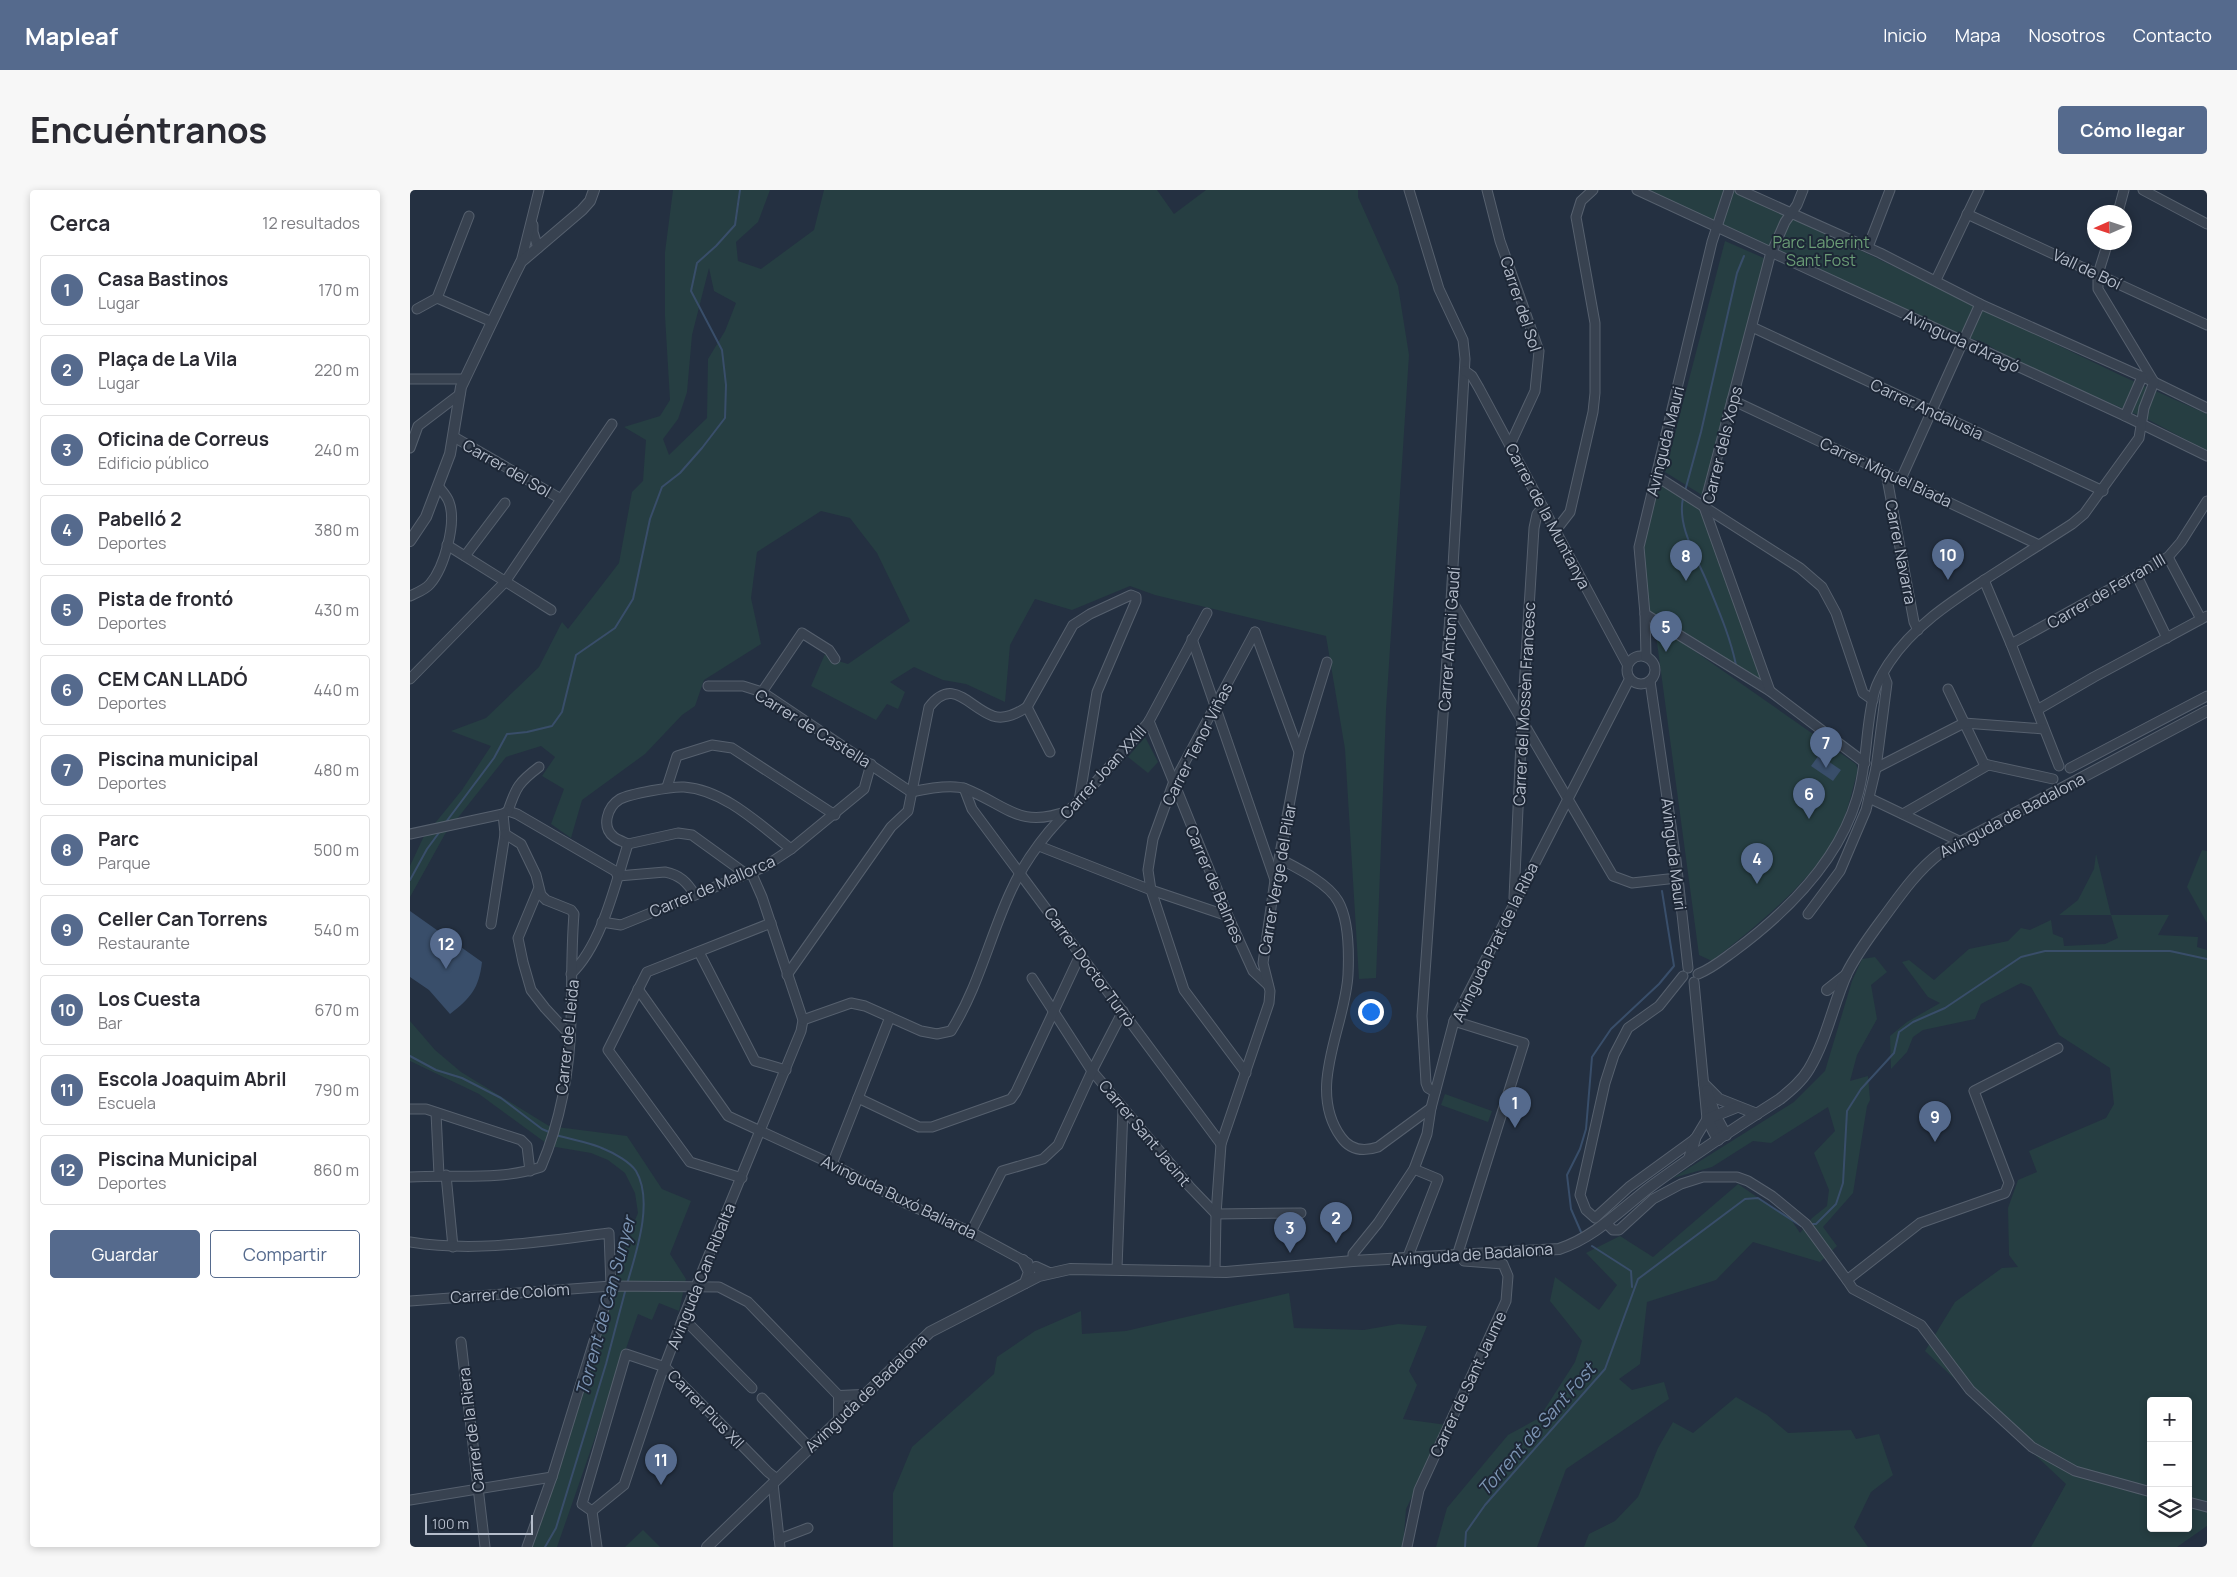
<!DOCTYPE html>
<html lang="es">
<meta charset="utf-8">
<style>
body{margin:0;font-family:Manrope,sans-serif;background:#f7f7f7;color:#2b2b33}
.controls{position:absolute;right:15px;bottom:15px;display:grid;overflow:hidden;border-radius:5px;box-shadow:0 2px 8px #0003}
.controls button{width:45px;height:45px;display:grid;place-items:center;padding:0;border:0;border-bottom:1px solid #e1e1e2;background:#fff;color:#2b2b33;font:25px sans-serif}
.compass{position:absolute;left:1677px;top:15px;width:45px;height:45px;border-radius:50%;background:#fff;box-shadow:0 2px 8px #0003;rotate:267deg}
.scale{position:absolute;left:15px;bottom:12px;width:108px;box-sizing:border-box;padding-left:5px;border:2px solid #b5bdcb;border-top:0;font-size:14px;line-height:18px;white-space:nowrap;color:#b5bdcb;-webkit-text-stroke:4px #1d2736;paint-order:stroke}
.you{position:absolute;left:960px;top:821px;width:18px;height:18px;margin:-12px;border:4px solid #fff;border-radius:50%;background:#1a73e8;box-shadow:0 0 0 8px #1a73e833}
.badge{display:grid;place-items:center;width:32px;height:32px;border-radius:50%;background:#556a8d;color:#fff;font-size:16px;font-weight:700}
.pin{position:absolute;translate:-50% -41px;filter:drop-shadow(0 1px 2px #0008)}
.pin::after{content:'';position:absolute;top:26px;width:18px;height:15px;background:inherit;clip-path:polygon(0 0,100% 0,50% 100%)}
.list{margin:0;padding:0;list-style:none}
h2{display:flex;justify-content:space-between;align-items:center;height:65px;margin:0;padding:0 20px;font-size:21px}
h2 small{font-size:16px;font-weight:400;color:#7c7c81}
.list li{display:grid;grid-template-columns:32px 1fr auto;gap:15px;align-items:center;box-sizing:border-box;height:70px;margin:0 10px 10px;padding:0 10px;border:1px solid #e1e1e2;border-radius:5px}
.list b{display:block;font-size:19px;white-space:nowrap}
.list p{margin:0;font-size:16px;white-space:nowrap;color:#7c7c81}
.list em{font-size:16px;font-style:normal;color:#7c7c81}
.actions{display:flex;gap:10px;padding:15px 20px}
.actions a{flex:1;padding:11px 0;border:1px solid #556a8d;border-radius:5px;text-align:center;font-size:18px;color:#556a8d}
.actions .main{background:#556a8d;color:#fff}
.icon{flex:none;width:28px;height:28px;fill:none;stroke:currentColor;stroke-width:2;stroke-linecap:round;stroke-linejoin:round}
.map{position:relative;flex:none;width:1797px;height:1357px;overflow:hidden;border-radius:5px}
header{display:flex;align-items:center;gap:30px;box-sizing:border-box;height:70px;padding:0 25px;background:#556a8d;color:#fff}
header strong{font-size:24px}
nav{display:flex;gap:28px;margin-inline-start:auto;font-size:18px}
.intro{display:flex;align-items:center;justify-content:space-between;box-sizing:border-box;height:120px;padding:0 30px}
h1{margin:0;font-size:35px}
.button{padding:12px 22px;border-radius:5px;background:#556a8d;color:#fff;font-size:18px;font-weight:700}
main{display:flex;gap:30px;padding:0 30px}
aside{flex:1;background:#fff;border-radius:5px;box-shadow:0 2px 8px #0003}
.map>svg:first-child{display:block}
.green{fill:#263e42;fill-rule:evenodd}
.water{fill:#394e6a}
.lines{fill:none;stroke-linecap:round;stroke-linejoin:round}
.stream{stroke:#394e6a;stroke-width:2}
.minor-casing{stroke:#56606e;stroke-width:11}
.tertiary-casing{stroke:#56606e;stroke-width:12}
.minor{stroke:#384250;stroke-width:9}
.tertiary{stroke:#384250;stroke-width:10}
.labels{text-anchor:middle;dominant-baseline:central;stroke-width:4;stroke-linejoin:round;paint-order:stroke}
.park-label{font-size:16px;fill:#6b9d76;stroke:#1d2736}
.street-label{font-size:16px;fill:#b5bdcb;stroke:#1d2736}
.water-label{font-size:18px;font-style:italic;fill:#7c94b3;stroke:#1d2736}
</style>
<header>
<strong>Mapleaf</strong>
<nav><a>Inicio</a><a>Mapa</a><a>Nosotros</a><a>Contacto</a></nav>
</header>
<div class="intro"><h1>Encuéntranos</h1><a class="button">Cómo llegar</a></div>
<main>
<aside>
<h2>Cerca<small>12 resultados</small></h2>
<ul class="list">
<li><span class="badge">1</span><div><b>Casa Bastinos</b><p>Lugar</p></div><em>170 m</em></li>
<li><span class="badge">2</span><div><b>Plaça de La Vila</b><p>Lugar</p></div><em>220 m</em></li>
<li><span class="badge">3</span><div><b>Oficina de Correus</b><p>Edificio público</p></div><em>240 m</em></li>
<li><span class="badge">4</span><div><b>Pabelló 2</b><p>Deportes</p></div><em>380 m</em></li>
<li><span class="badge">5</span><div><b>Pista de frontó</b><p>Deportes</p></div><em>430 m</em></li>
<li><span class="badge">6</span><div><b>CEM CAN LLADÓ</b><p>Deportes</p></div><em>440 m</em></li>
<li><span class="badge">7</span><div><b>Piscina municipal</b><p>Deportes</p></div><em>480 m</em></li>
<li><span class="badge">8</span><div><b>Parc</b><p>Parque</p></div><em>500 m</em></li>
<li><span class="badge">9</span><div><b>Celler Can Torrens</b><p>Restaurante</p></div><em>540 m</em></li>
<li><span class="badge">10</span><div><b>Los Cuesta</b><p>Bar</p></div><em>670 m</em></li>
<li><span class="badge">11</span><div><b>Escola Joaquim Abril</b><p>Escuela</p></div><em>790 m</em></li>
<li><span class="badge">12</span><div><b>Piscina Municipal</b><p>Deportes</p></div><em>860 m</em></li>
</ul>
<div class="actions"><a class="main">Guardar</a><a>Compartir</a></div>
</aside>
<div class="map">
<svg width="1797" height="1357" viewBox="0 0 1797 1357">
<rect width="100%" height="100%" fill="#243041"/>
<g class="green">
<path d="M263 0H360L348 32 326 52 328 71 351 79 404 40 414 0H747L764 24 796 0H948V7L988 96 999 165 976 520 966 788 949 789 935 559 916 446 745 405 720 396 662 420 625 409 600 455 595 512 556 494 533 490 504 477 480 492 495 502 488 519 477 514 466 530 401 496 415 464 425 470 438 474 500 431 467 363 440 328 411 321 347 362 341 408 351 454 294 490 285 516 272 525 235 564 172 610 161 648 141 634 154 599 132 586 145 567 131 556 96 567 35 644 0 707V676L13 648 52 600 81 556 41 541 76 528 129 477 152 432 158 439 209 373 222 302 233 291 236 250 214 237 250 226 260 210 255 126V62ZM299 78 304 101 326 113 315 141 298 169 297 228 259 265 253 249 268 229 277 202 282 145Z"/>
<polygon points="1238,0 1323,0 1360,17 1712,186 1797,224 1797,261 1737,229 1609,174 1573,152 1549,145 1341,50 1303,30"/>
<polygon points="1315,51 1356,69 1292,305 1255,282"/>
<polygon points="1246,286 1294,317 1360,501 1235,424 1229,357"/>
<path d="M1253 439 1446 574 1448 580C1443 596 1440 613 1434 628 1415 683 1346 736 1302 771L1289 765 1246 445Z"/>
<polygon points="735,547 748,572 738,583 718,567"/>
<polygon points="1792,660 1797,661 1797,733 1777,697"/>
<path d="M1686 664 1701 725H1759L1748 745 1788 747 1787 757 1797 760V1336L1767 1357H1621L1656 1294 1515 1161 1545 1112 1592 1078 1608 1077 1599 1065 1598 1018 1608 990 1627 982 1619 961 1696 928 1704 914 1700 878 1649 845 1621 797 1611 793 1571 814 1565 829 1513 840 1503 847 1497 862 1481 879 1480 846 1497 832 1530 813 1518 807 1492 772 1499 770 1524 790 1559 759 1598 751 1611 738 1620 740 1641 730 1643 744 1653 748 1654 756 1695 754 1708 748 1701 725H1649L1668 710 1684 679ZM1741 1211H1778V1338H1741Z"/>
<polygon points="1465,767 1477,782 1461,795 1467,829 1447,865 1440,891 1458,886 1460,910 1457,916 1443,1003 1413,1037 1427,1056 1410,1072 1343,1052 1306,1090 1237,1112 1230,1174 1209,1189 1222,1200 1254,1192 1259,1209 1156,1279 1127,1357 1026,1357 1037,1318 1098,1245 1129,1228 1165,1172 1172,1151 1140,1111 1145,1087 1189,1120 1207,1095 1176,1063 1210,1046 1243,1067 1328,994 1382,1031 1390,1043 1402,1028 1417,1016 1419,1000 1404,963 1425,941 1418,917 1361,953 1343,951 1302,977 1263,988 1384,912 1415,881 1442,791 1452,769"/>
<polygon points="0,831 25,860 51,882 139,936 217,946 252,999 281,1011 260,1064 276,1089 269,1121 249,1113 242,1130 228,1124 147,1357 121,1357 150,1276 218,1047 228,1023 225,1003 215,983 198,970 181,963 140,956 69,904 0,871"/>
<polygon points="1035,904 1082,921 1078,932 1031,915"/>
<polygon points="879,1103 884,1138 954,1140 988,1134 1017,1136 999,1181 1007,1195 993,1229 1037,1235 996,1319 993,1357 483,1357 483,1303 502,1257 584,1184 587,1167 625,1141 671,1121 672,1144 716,1141"/>
<polygon points="1326,1207 1357,1225 1378,1243 1441,1240 1446,1249 1469,1244 1483,1285 1461,1302 1444,1337 1458,1357 1174,1357 1179,1344 1205,1331 1228,1307 1248,1258 1263,1232 1283,1243"/>
<polygon points="233,1340 250,1357 215,1357"/>
</g>
<g class="water">
<polygon points="1409,565 1431,580 1423,591 1401,576"/>
<path d="M0 721 72 772C69 798 61 808 40 824L19 800 0 787Z"/>
</g>
<g class="lines">
<g class="stream">
<polyline points="1275,301 1291,242 1327,83 1334,66"/>
<path d="M1273 308C1267 336 1286 366 1297 392 1308 419 1320 446 1326 475"/>
<polyline points="36,632 84,568 97,544 117,542 142,536 152,522 166,465 205,438 223,409 240,329 252,297 270,283 292,258 315,228 316,195 312,160 281,101 287,73 306,56 325,35 330,0"/>
<polyline points="0,690 17,659 31,640"/>
<polyline points="0,866 26,880 52,888 91,908 132,939 139,942"/>
<path d="M146 945C162 950 180 952 194 959 204 963 220 972 226 981 244 1011 226 1063 217 1094"/>
<polyline points="1401,1034 1406,1034 1426,1014 1433,993 1437,921 1451,899 1484,863 1489,842 1503,832 1535,818 1611,767 1635,761 1760,761 1797,769"/>
<polyline points="1171,1042 1161,1019 1157,985 1170,959 1176,939 1182,867 1201,839 1249,794 1264,776 1252,701"/>
<polyline points="1182,1056 1221,1081 1222,1097"/>
<polyline points="135,1357 146,1338 196,1174 216,1098"/>
<polyline points="1055,1357 1056,1342 1075,1315 1195,1179 1228,1089 1335,1009 1348,1008 1391,1036 1394,1036"/>
</g>
<defs>
<g id="minor">
<polyline points="999,0 1029,99 1053,150 1055,169 1041,411 1012,826 1016,893 1018,898 1025,902"/>
<polyline points="1077,0 1090,51 1129,161 1125,201 1100,255"/>
<polyline points="1227,0 1715,226 1797,266"/>
<polyline points="1330,0 1470,63 1570,114 1744,192 1797,218"/>
<polyline points="1733,0 1797,34"/>
<polyline points="1708,22 1714,0"/>
<polyline points="1557,24 1797,135"/>
<polyline points="123,35 123,42 128,58"/>
<polyline points="1698,52 1688,84 1688,99 1744,192"/>
<polyline points="1458,57 1480,0"/>
<polyline points="111,72 129,0"/>
<polyline points="1526,90 1569,0"/>
<polyline points="27,108 82,132"/>
<polyline points="7,119 27,108 59,26"/>
<polyline points="1342,137 1693,301"/>
<polyline points="1055,181 1062,186 1069,198 1217,474"/>
<polyline points="0,189 54,189"/>
<polyline points="1322,210 1629,355"/>
<polyline points="1715,226 1732,187"/>
<polyline points="44,247 151,309"/>
<polyline points="0,258 8,236 50,204"/>
<polyline points="1476,283 1504,432 1508,440"/>
<polyline points="1246,286 1390,378 1412,397 1426,423 1453,503 1463,510"/>
<polyline points="1491,289 1570,114"/>
<polyline points="1146,340 1160,322 1183,222 1185,203 1185,133 1166,27 1171,11 1183,0"/>
<polyline points="37,355 141,420"/>
<polyline points="55,366 95,313"/>
<polyline points="1758,367 1791,429"/>
<polyline points="1727,386 1757,448"/>
<polyline points="1574,390 1601,454 1649,576"/>
<path d="M0 406C6 403 15 400 20 394 34 378 47 333 39 312 37 306 32 301 28 296"/>
<polyline points="1042,411 1203,686 1222,693 1267,688"/>
<polyline points="1235,424 1360,501 1455,573"/>
<polyline points="845,442 889,562"/>
<polyline points="782,449 865,690"/>
<polyline points="1601,454 1758,367 1771,352 1797,311"/>
<circle cx="1231" cy="480" r="14"/>
<polyline points="1236,467 1235,424 1229,357 1302,52 1319,0"/>
<polyline points="0,489 95,392 202,234"/>
<polyline points="1240,491 1266,670 1278,778"/>
<polyline points="298,496 333,496 352,502 501,602"/>
<polyline points="1538,499 1574,574 1643,589"/>
<polyline points="1360,501 1294,317 1360,66 1375,32 1387,15 1393,0"/>
<polyline points="352,502 392,443 419,460 425,469"/>
<polyline points="617,517 640,562"/>
<polyline points="1627,520 1684,487 1797,426"/>
<polyline points="739,531 818,726 843,781 858,795"/>
<polyline points="1466,578 1554,533 1634,539"/>
<polyline points="1660,578 1797,506"/>
<polyline points="257,597 267,566 302,555 322,558 425,625"/>
<polyline points="554,598 562,619 811,954"/>
<path d="M501 602C515 599 543 594 556 599 598 616 609 639 658 621"/>
<polyline points="1459,608 1551,652"/>
<polyline points="98,621 107,624 205,681 208,686"/>
<path d="M98 621C106 597 109 592 129 577"/>
<polyline points="1493,624 1578,575"/>
<polyline points="0,644 93,624 98,621"/>
<path d="M218 654C214 652 208 650 204 647 191 637 197 617 210 609 220 604 262 596 274 597 315 600 350 635 381 659"/>
<polyline points="218,654 268,643 282,645 336,684"/>
<polyline points="629,656 741,700 818,726"/>
<path d="M870 669C887 678 918 693 928 711 939 730 939 764 938 785 935 838 896 898 931 947 940 960 953 962 968 957L1021 918"/>
<polyline points="341,682 352,707 393,830 391,841 273,1128 250,1188 214,1295 182,1321 172,1314 216,1164 255,1177 358,1282 367,1289"/>
<path d="M208 686 255 682C270 685 277 692 285 705"/>
<polyline points="128,700 108,748 113,772 121,800 135,818 160,845"/>
<polyline points="1104,708 1112,530 1124,338 1127,324 1133,317"/>
<polyline points="1398,724 1430,681 1456,620 1466,578 1477,493 1473,483"/>
<polyline points="192,732 211,735 354,677 381,659 454,599 461,574"/>
<polyline points="81,734 95,644 93,624"/>
<polyline points="289,762 345,871 376,880"/>
<path d="M161 784C192 754 205 695 218 654"/>
<path d="M1288 784C1301 779 1312 770 1323 762 1376 723 1428 672 1447 608 1458 573 1455 534 1465 500 1468 490 1474 481 1479 473 1505 434 1544 410 1582 385 1609 368 1635 351 1662 334L1674 324 1729 248 1734 218 1744 192"/>
<path d="M377 785 481 637 498 621 519 517C543 486 558 517 583 526 595 530 608 523 617 517L663 435 680 424 721 405 726 407V411L687 502 669 611"/>
<polyline points="1273,786 1249,816 1218,838 1204,865 1195,893 1170,1005 1176,1020 1185,1028 1219,997 1285,949 1297,929 1284,792"/>
<polyline points="622,788 682,881 780,997 806,1024 891,1023"/>
<polyline points="228,799 318,926 422,974 495,1013 561,1042 618,1073"/>
<path d="M393 830 441 813 455 816 511 841 527 844 541 841C568 798 579 749 600 703 615 669 641 635 669 611L738 533 797 423"/>
<polyline points="1044,831 1114,853 1047,1066"/>
<polyline points="836,883 774,800 741,700 738,680 743,649 763,594 845,442"/>
<polyline points="448,908 509,937 522,937 601,909 606,902 671,763"/>
<polyline points="0,919 16,919 111,950 117,956 120,981"/>
<polyline points="26,923 29,985"/>
<polyline points="422,974 480,827"/>
<polyline points="36,985 43,1057"/>
<path d="M0 987C43 984 90 991 131 977 150 933 160 880 161 831 162 795 161 761 164 724L161 720 136 710 131 705 126 685 111 654 95 644"/>
<polyline points="332,988 280,972 198,860 237,782 361,733"/>
<polyline points="1196,1033 1203,1040 1209,1040 1243,1009 1271,994 1293,987 1327,987 1338,991 1362,1006 1396,1034 1437,1090 1510,1033 1595,1003 1599,993 1564,901 1648,858"/>
<polyline points="561,1042 592,981 633,969 648,955 682,881 713,821"/>
<path d="M0 1052C67 1063 133 1051 199 1043L201 1096 142 1287 117 1357"/>
<polyline points="997,1069 1028,989 1004,979"/>
<polyline points="943,1071 943,1064 968,1033 1004,979 1017,944 1021,918 1044,831 1219,490"/>
<polyline points="707,1078 713,918"/>
<polyline points="805,1082 806,1024 811,954 859,813 860,801 853,773 865,690 889,563 917,472"/>
<polyline points="1437,1090 1443,1099 1511,1135 1560,1200 1622,1257 1665,1281 1741,1302"/>
<polyline points="0,1111 201,1096 309,1097 338,1112 429,1206"/>
<polyline points="273,1128 342,1198"/>
<polyline points="51,1152 75,1357"/>
<polyline points="352,1208 399,1257"/>
<polyline points="363,1293 370,1357"/>
<polyline points="0,1310 142,1287"/>
<polyline points="1778,1312 1797,1317"/>
<polyline points="182,1321 187,1357"/>
<polyline points="369,1349 398,1338"/>
<polyline points="997,1357 1009,1300 1096,1111 1098,1086 1093,1074 1054,1071 1054,1065"/>
</g>
<g id="tertiary">
<polyline points="0,351 16,327 40,264 51,197 103,88 111,72 172,20 180,11 184,0"/>
<polyline points="1417,800 1436,785"/>
<polyline points="1294,894 1309,909 1347,924"/>
<polyline points="1297,900 1305,925 1316,945"/>
<polyline points="1308,950 1297,929 1327,917"/>
<polyline points="1279,969 1285,949"/>
<polyline points="613,1070 619,1082 615,1093"/>
<polyline points="626,1077 639,1083"/>
<polyline points="429,1228 429,1206 452,1205"/>
<path d="M297 1357 520 1142 629 1086 660 1079 816 1082 943 1071 1149 1059C1185 1047 1210 1020 1240 997 1282 966 1326 937 1370 909 1381 900 1392 891 1399 879 1417 849 1423 814 1437 783 1448 761 1463 742 1477 723 1493 701 1509 679 1530 663L1797 521"/>
</g>
</defs>
<use href="#minor" class="minor-casing"/>
<use href="#tertiary" class="tertiary-casing"/>
<use href="#minor" class="minor"/>
<use href="#tertiary" class="tertiary"/>
</g>
<g class="labels">
<g class="park-label">
<text x="1411" y="52">Parc Laberint<tspan x="1411" dy="18">Sant Fost</tspan></text>
</g>
<g class="street-label">
<text transform="translate(1677 79) rotate(25)">Vall de Boí</text>
<text transform="translate(1111 114) rotate(72)">Carrer del Sol</text>
<text transform="translate(1552 151) rotate(25)">Avinguda d'Aragó</text>
<text transform="translate(1517 219) rotate(25)">Carrer Andalusia</text>
<text transform="translate(1255 251) rotate(-76)">Avinguda Mauri</text>
<text transform="translate(1312 255) rotate(-76)">Carrer dels Xops</text>
<text transform="translate(97 278) rotate(30)">Carrer del Sol</text>
<text transform="translate(1476 282) rotate(25)">Carrer Miquel Biada</text>
<text transform="translate(1138 326) rotate(62)">Carrer de la Muntanya</text>
<text transform="translate(1491 362) rotate(79)">Carrer Navarra</text>
<text transform="translate(1696 401) rotate(-30)">Carrer de Ferran III</text>
<text transform="translate(1039 449) rotate(-86)">Carrer Antoni Gaudí</text>
<text transform="translate(1114 514) rotate(-87)">Carrer del Mossèn Francesc</text>
<text transform="translate(403 538) rotate(32)">Carrer de Castella</text>
<text transform="translate(787 554) rotate(-63)">Carrer Tenor Viñas</text>
<text transform="translate(693 582) rotate(-48)">Carrer Joan XXIII</text>
<text transform="translate(1602 625) rotate(-28)">Avinguda de Badalona</text>
<text transform="translate(1264 664) rotate(83)">Avinguda Mauri</text>
<text transform="translate(867 689) rotate(-80)">Carrer Verge del Pilar</text>
<text transform="translate(805 694) rotate(67)">Carrer de Balmes</text>
<text transform="translate(302 696) rotate(-23)">Carrer de Mallorca</text>
<text transform="translate(1085 752) rotate(-64)">Avinguda Prat de la Riba</text>
<text transform="translate(680 777) rotate(54)">Carrer Doctor Turrò</text>
<text transform="translate(157 847) rotate(-84)">Carrer de Lleida</text>
<text transform="translate(735 943) rotate(50)">Carrer Sant Jacint</text>
<text transform="translate(489 1007) rotate(26)">Avinguda Buxó Baliarda</text>
<text transform="translate(1062 1064) rotate(-4)">Avinguda de Badalona</text>
<text transform="translate(291 1086) rotate(-68)">Avinguda Can Ribalta</text>
<text transform="translate(100 1103) rotate(-4)">Carrer de Colom</text>
<text transform="translate(1058 1194) rotate(-65)">Carrer de Sant Jaume</text>
<text transform="translate(456 1203) rotate(-44)">Avinguda de Badalona</text>
<text transform="translate(296 1219) rotate(46)">Carrer Pius XII</text>
<text transform="translate(61 1240) rotate(-97)">Carrer de la Riera</text>
</g>
<g class="water-label">
<text transform="translate(195 1116) rotate(-75)">Torrent de Can Sunyer</text>
<text transform="translate(1126 1239) rotate(-49)">Torrent de Sant Fost</text>
</g>
</g>
</svg>
<div class="controls">
<button>+</button>
<button>−</button>
<button><svg class="icon" aria-label="layers" viewBox="0 0 24 24"><path d="M12 4l9 5-9 5-9-5zM3 14l9 5 9-5"/></svg></button>
</div>
<svg class="compass" viewBox="-18 -18 36 36"><path d="M0-13l5 13h-10z" fill="#e53935"/><path d="M0 13l5-13h-10z" fill="#7c7c81"/></svg>
<div class="scale">100 m</div>
<div class="you"></div>
<div class="pin badge" style="left:1105px;top:938px">1</div>
<div class="pin badge" style="left:926px;top:1053px">2</div>
<div class="pin badge" style="left:880px;top:1063px">3</div>
<div class="pin badge" style="left:1347px;top:694px">4</div>
<div class="pin badge" style="left:1256px;top:462px">5</div>
<div class="pin badge" style="left:1399px;top:629px">6</div>
<div class="pin badge" style="left:1416px;top:578px">7</div>
<div class="pin badge" style="left:1276px;top:391px">8</div>
<div class="pin badge" style="left:1525px;top:952px">9</div>
<div class="pin badge" style="left:1538px;top:390px">10</div>
<div class="pin badge" style="left:251px;top:1295px">11</div>
<div class="pin badge" style="left:36px;top:779px">12</div>
</div>
</main>
